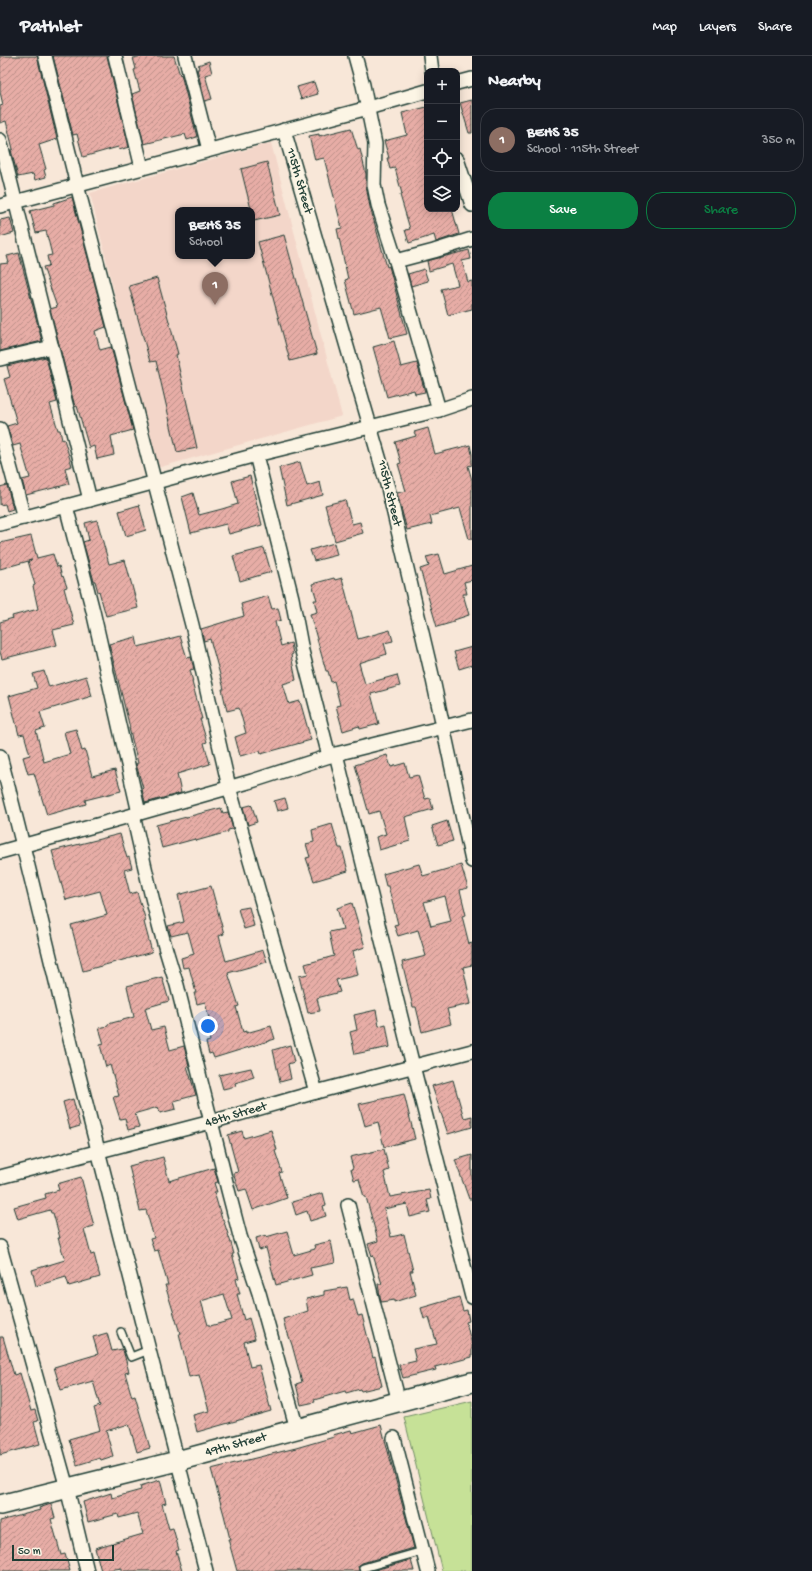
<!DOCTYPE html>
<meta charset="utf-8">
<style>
body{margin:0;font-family:"Gochi Hand",sans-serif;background:#242831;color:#f1f3f6}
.controls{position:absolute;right:12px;top:12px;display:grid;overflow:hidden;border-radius:8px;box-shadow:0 2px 10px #0003}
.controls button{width:36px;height:36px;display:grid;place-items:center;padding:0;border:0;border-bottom:1px solid #363941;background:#171b24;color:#f1f3f6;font:20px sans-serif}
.scale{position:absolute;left:12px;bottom:10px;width:102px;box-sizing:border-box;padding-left:4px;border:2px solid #1f3d34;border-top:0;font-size:11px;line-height:14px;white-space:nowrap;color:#1f3d34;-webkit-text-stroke:3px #fcf5e5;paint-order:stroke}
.you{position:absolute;left:208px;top:970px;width:14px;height:14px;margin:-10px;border:3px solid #fff;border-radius:50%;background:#1a73e8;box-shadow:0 0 0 6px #1a73e833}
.badge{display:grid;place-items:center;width:26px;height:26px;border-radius:50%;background:#0b8043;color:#fff;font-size:13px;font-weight:700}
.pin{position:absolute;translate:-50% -33px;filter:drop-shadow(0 1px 2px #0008)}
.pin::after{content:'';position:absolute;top:21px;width:14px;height:12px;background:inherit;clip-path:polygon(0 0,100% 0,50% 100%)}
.popup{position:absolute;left:175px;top:151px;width:80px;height:52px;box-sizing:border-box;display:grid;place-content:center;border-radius:8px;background:#171b24;filter:drop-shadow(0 1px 3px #0005);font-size:13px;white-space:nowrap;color:#9ea1a6}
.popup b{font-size:15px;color:#f1f3f6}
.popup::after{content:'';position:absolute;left:50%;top:100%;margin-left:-8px;border:8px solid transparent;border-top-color:#171b24}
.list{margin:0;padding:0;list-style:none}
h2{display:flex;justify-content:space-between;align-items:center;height:52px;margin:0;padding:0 16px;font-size:17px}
h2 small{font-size:13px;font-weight:400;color:#9ea1a6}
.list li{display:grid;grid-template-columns:26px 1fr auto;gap:12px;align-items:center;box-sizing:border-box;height:64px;margin:0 8px 8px;padding:0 8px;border:1px solid #363941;border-radius:16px}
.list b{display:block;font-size:15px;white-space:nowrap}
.list p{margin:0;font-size:13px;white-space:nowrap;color:#9ea1a6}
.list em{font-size:13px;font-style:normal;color:#9ea1a6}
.actions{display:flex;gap:8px;padding:12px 16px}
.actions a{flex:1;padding:9px 0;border:1px solid #0b8043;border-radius:16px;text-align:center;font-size:14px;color:#0b8043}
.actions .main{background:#0b8043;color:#fff}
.icon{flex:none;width:22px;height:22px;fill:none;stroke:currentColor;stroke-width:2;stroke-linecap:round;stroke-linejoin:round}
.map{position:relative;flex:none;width:472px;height:1515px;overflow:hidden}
header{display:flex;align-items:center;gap:24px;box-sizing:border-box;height:56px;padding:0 20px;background:#171b24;border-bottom:1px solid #363941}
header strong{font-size:19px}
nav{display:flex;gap:22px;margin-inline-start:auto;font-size:14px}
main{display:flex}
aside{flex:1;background:#171b24}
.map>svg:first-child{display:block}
.built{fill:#f3d6c9;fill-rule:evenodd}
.grass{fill:#c6e197;stroke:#728f66}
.building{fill:url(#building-hatch);stroke:#1f3d34;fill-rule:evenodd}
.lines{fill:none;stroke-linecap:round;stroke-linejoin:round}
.service-casing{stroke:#1f3d34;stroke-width:10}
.minor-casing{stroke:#1f3d34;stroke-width:16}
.secondary-casing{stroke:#1f3d34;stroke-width:22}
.service{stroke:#fcf5e5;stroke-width:7}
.minor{stroke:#fcf5e5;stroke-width:13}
.secondary{stroke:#fcf5e5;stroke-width:19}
.labels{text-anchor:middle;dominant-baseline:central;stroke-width:3.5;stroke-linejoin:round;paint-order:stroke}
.street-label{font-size:13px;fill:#1f3d34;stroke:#fcf5e5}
</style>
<header>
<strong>Pathlet</strong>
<nav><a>Map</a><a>Layers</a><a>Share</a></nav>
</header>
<main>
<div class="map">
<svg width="472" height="1515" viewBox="0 0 472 1515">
<defs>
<pattern id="building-hatch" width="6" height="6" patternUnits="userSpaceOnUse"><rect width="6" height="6" fill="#e7ada6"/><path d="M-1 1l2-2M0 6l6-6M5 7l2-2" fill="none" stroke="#bb8e88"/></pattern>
</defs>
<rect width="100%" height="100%" fill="#f8e7d8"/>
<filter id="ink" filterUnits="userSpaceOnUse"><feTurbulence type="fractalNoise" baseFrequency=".025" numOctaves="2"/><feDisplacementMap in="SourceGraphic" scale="8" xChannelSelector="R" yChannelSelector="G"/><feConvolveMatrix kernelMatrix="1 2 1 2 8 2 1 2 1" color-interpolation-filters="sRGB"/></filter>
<g filter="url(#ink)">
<path class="built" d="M271 87 342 360 157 412 90 137ZM178 154H252V200H178Z"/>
<polygon class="grass" points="472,1345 472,1515 442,1515 404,1361"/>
<g class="building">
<polygon points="0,0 37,0 57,83 39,89 46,113 44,114 46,121 35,124 33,118 18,121 11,94 13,93 6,65 0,67 0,50 3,49 0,36"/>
<polygon points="53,0 107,0 129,91 119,94 118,91 83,101 77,78 73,79"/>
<polygon points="143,0 174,0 180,19 181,18 197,81 187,84 185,78 144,88 132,38 140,35 134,14 136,13 133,2"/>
<polygon points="209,5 212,17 205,19 212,43 205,45 197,13 199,13 198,9"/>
<polygon points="314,26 318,38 301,43 297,31"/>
<polygon points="472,44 472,77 469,77 460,47"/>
<polygon points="427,51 427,153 452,153 459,178 436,186 434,179 409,187 405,174 410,173 400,139 402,138 395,112 390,113 387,102 389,102 384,85 407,79 402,57"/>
<polygon points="351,72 358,94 360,93 366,118 366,130 370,151 387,211 389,210 407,278 390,282 381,251 354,258 345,224 348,223 337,173 342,172 324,102 315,104 309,80 319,78 319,80"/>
<polygon points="267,106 280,159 254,165 241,113"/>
<polygon points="72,141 106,271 95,275 100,294 111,291 133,374 111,380 114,399 97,403 94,390 89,392 77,350 75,351 50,253 57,251 43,211 48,210 49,209 47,200 52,199 46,175 36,177 30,155 54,149 54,147"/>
<polygon points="10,162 14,177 0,181 0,164"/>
<polygon points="284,179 317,298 290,305 258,186"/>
<polygon points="469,194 471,203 462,205 468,226 472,225 472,253 448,259 441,233 458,229 452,208 429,215 427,205"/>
<polygon points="19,197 42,285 0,295 0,208 9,207 7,200"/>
<polygon points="424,213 428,225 411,230 408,218"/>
<polygon points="157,222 178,298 176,299 197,392 177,396 156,305 150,306 129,230"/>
<polygon points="394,285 401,311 417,307 425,336 415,338 414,334 387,341 373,291"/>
<polygon points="46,301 57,346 50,348 58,374 60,374 62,384 64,383 72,410 65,412 69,428 26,439 22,424 30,422 20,388 13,390 7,370 17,367 4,323 10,321 7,310"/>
<polygon points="428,372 435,398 470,389 472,398 472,409 468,410 472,424 472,483 469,483 460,452 430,460 432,468 407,474 397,437 406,435 398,408 401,407 395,386 416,380 414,376"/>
<polygon points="300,406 307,430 320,426 323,439 287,449 279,412"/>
<polygon points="250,420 262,469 229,478 226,468 191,477 182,441 193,437 199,459 222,453 238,448 232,425"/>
<polygon points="7,429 13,453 7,455 5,448 0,449 0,431"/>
<polygon points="345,444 352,468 360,466 363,477 335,485 325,449"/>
<polygon points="139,449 146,474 126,480 119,455"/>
<polygon points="97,464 109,508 125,504 138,552 106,560 99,535 98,536 95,525 94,525 83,486 89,484 85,467"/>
<polygon points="31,480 37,502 53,498 57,511 59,510 62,521 63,520 67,531 64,532 74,569 53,574 57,589 2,603 0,596 0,566 13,562 12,560 38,553 33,530 35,529 28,505 32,504 0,513 0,487"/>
<polygon points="334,487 337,499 314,505 310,494"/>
<polygon points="264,492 271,516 240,525 233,500"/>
<polygon points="439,498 445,518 472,510 472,524 464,526 467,538 463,538 469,559 454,564 454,566 437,571 420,513 429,510 426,501"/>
<polygon points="334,522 335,524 342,522 358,583 390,574 393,585 384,587 387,598 359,607 365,628 397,619 400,630 371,638 379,668 360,673 359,670 343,675 336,650 340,649 334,625 331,626 328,615 326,615 310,558 317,556 314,544 317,544 312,528"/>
<polygon points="268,540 272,553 278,552 281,564 275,566 281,590 291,587 293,598 291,599 296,624 283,628 289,648 300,645 311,684 261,698 260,695 240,700 235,681 246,677 239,652 227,655 222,633 224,633 210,583 204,585 201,573 244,560 241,548"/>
<polygon points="180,580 187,602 191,601 194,613 190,614 193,626 192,626 202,663 200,663 207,686 204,687 210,708 177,718 181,737 145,747 142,733 143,732 136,708 138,707 129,672 130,672 109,588 136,581 138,591"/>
<polygon points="472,591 472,609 459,613 454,596"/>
<polygon points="44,615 49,631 86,620 92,640 40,656 45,672 36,675 44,706 70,698 64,676 76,673 82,695 85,694 92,720 115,714 121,735 85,744 86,748 47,759 34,717 28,718 23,701 30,699 24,678 19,679 9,640 37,632 33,618"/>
<polygon points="387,699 391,711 405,707 409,721 418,719 425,743 430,742 433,753 405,761 410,785 379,794 376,781 386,778 379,755 369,758 355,709"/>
<polygon points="285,742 288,752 277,755 274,745"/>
<polygon points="251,749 252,750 257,766 248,769 243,751"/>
<polygon points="221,752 223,757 228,756 233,773 228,774 228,776 196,785 195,783 162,792 156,769"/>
<polygon points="447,765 453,785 438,789 432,770"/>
<polygon points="332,768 339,792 342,792 348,815 314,825 306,802 310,801 306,788 314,786 312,774"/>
<polygon points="120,778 127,802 129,801 132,812 124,814 130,838 137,836 146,865 144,866 152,896 83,915 71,869 107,859 100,835 66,844 52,795"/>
<path d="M419 808 423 820 461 809 468 832 460 834 466 859 462 860 469 888 472 887V909L463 911 471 948 447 953 451 968 422 976 416 951H413L402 906 426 900 418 874 398 880 394 869 398 868 388 830H386L383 818ZM445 840 451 865 431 870 424 846Z"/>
<polygon points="211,830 224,878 219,880 226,905 263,894 267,906 228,917 239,950 236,951 243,976 246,975 246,977 271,970 275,983 214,1002 212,997 209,998 206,986 210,985 207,972 211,971 205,946 197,948 194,937 196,937 189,911 183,912 181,902 194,898 188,876 171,880 168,870 184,866 178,839"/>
<polygon points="352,847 365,891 353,895 358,919 336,924 340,936 317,942 320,955 308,957 299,920 308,918 305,908 334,900 329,876 343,873 337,852"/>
<polygon points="249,851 254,870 244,873 238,853"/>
<polygon points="162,921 169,945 145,952 151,974 164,971 170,994 184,990 189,1010 187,1010 196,1039 174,1045 176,1053 160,1057 158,1051 137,1057 135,1058 139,1071 128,1074 125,1062 120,1063 113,1041 119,1040 110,1009 106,1011 100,989 104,988 99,972 108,970 108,968 134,961 127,930"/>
<polygon points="376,954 379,970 386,968 390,991 355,998 350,976 357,974 354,959"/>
<polygon points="290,989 294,1006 288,1008 291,1023 280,1026 273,994"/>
<polygon points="251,1012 254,1021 235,1027 236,1030 223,1033 219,1019"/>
<polygon points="453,1024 464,1062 472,1060 472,1071 448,1078 432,1030"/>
<polygon points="404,1038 415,1083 384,1091 378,1066 365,1070 359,1048"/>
<polygon points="73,1043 80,1070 70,1073 63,1046"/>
<polygon points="271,1074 277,1094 275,1095 282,1116 279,1117 287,1142 253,1154 246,1133 239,1135 233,1117 238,1116 228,1079 242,1075 244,1082"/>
<polygon points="384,1093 389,1114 384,1116 390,1141 429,1134 431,1143 427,1144 430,1156 410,1161 407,1148 384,1153 391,1181 404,1178 413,1215 410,1215 416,1239 394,1246 394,1244 381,1246 378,1228 382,1228 373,1199 372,1200 368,1188 378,1185 366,1141 364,1141 359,1123 354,1124 351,1113 353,1112 350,1101"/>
<polygon points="472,1099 472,1143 469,1143 455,1104"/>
<path d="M163 1101 169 1125 214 1112 218 1126 214 1127 217 1136H214L222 1163H223L231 1187 234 1198H232L239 1222 236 1223 240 1238H237L244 1264 249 1262 255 1283 244 1286 250 1311 259 1309 271 1355 197 1376 193 1359 209 1355 199 1319 189 1321 179 1277H180L165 1229H168L158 1194 154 1195 150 1183 154 1182 146 1154 140 1155 129 1110ZM224 1238 232 1264 210 1270V1269H208L201 1245Z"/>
<polygon points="81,1121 94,1170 84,1173 91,1199 94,1198 100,1221 69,1230 66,1221 36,1230 32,1214 65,1204 58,1182 60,1182 53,1157 51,1157 50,1154 18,1163 14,1151 46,1142 45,1138 59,1134 57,1128"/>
<polygon points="323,1137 326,1149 323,1150 326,1160 310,1165 307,1155 296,1159 292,1146"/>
<polygon points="287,1175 294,1199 315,1193 314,1189 331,1185 335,1207 310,1212 312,1219 276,1229 266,1192 259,1194 256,1182 266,1179 266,1181"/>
<polygon points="347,1231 350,1244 353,1243 358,1260 362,1259 373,1302 375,1301 382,1330 361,1335 360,1333 346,1337 345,1335 314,1344 315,1346 301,1349 296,1328 302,1326 292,1289 287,1275 286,1275 283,1263 308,1255 306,1243 324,1239 324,1235"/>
<polygon points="459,1241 463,1255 467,1254 469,1265 466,1266 472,1289 472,1301 435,1311 436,1314 403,1322 399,1309 416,1305 413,1293 437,1288 429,1261 424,1263 421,1252"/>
<polygon points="107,1277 112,1295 122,1293 123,1294 129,1316 125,1317 132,1341 135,1340 150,1392 137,1396 129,1368 106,1375 113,1400 101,1404 100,1402 77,1409 69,1383 100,1374 94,1352 100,1350 93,1325 61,1334 54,1311 98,1298 93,1281"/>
<polygon points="0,1281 3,1281 14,1319 20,1317 31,1355 35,1354 38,1365 34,1366 40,1388 0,1399"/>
<polygon points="381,1369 414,1492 362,1507 358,1510 359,1515 237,1515 228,1483 230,1483 224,1459 211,1413 296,1392 334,1381 333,1379 351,1374 352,1377"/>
<polygon points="160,1424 166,1447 162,1448 169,1473 173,1472 179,1494 176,1495 182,1515 122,1515 122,1512 101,1515 95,1492 143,1478 137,1457 119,1462 118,1458 88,1466 83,1446 111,1437 112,1442 141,1434 140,1430"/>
<polygon points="51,1448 55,1462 51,1463 61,1499 65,1498 70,1515 0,1515 0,1465 40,1454 39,1452"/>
<polygon points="411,1504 414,1515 371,1515"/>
</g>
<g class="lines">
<defs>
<g id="service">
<polyline points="121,1276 131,1301 149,1294"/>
<polyline points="363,1512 423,1495"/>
</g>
<g id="minor">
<polyline points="45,0 77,129 192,569 229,731 316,1036"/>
<polyline points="115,0 142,112"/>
<polyline points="185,0 209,94"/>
<polyline points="355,0 363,29 375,88 374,129 378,149 396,205 439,354"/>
<polyline points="430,0 432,15"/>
<polyline points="457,27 472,23"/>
<polyline points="284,74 388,432 432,619 472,805"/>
<polyline points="0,84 90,444"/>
<polyline points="457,103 472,149"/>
<polyline points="0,150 368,52 427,35"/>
<polyline points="396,205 434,195 472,183"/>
<polyline points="0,303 52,291"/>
<polyline points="0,373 24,462"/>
<polyline points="256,399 292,542 302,595 329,700"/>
<polyline points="66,450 93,555 139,757"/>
<polyline points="0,468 256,399 439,354 472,343"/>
<polyline points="336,698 413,1010 472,1241"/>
<path d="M0 700C28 805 52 911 78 1016 120 1182 163 1349 206 1515"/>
<path d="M133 759C146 816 158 873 177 929L228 1134 240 1180 259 1237 297 1373"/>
<polyline points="0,796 133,759 252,725 336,698 472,664"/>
<polyline points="0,1121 211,1066 316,1036 472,995"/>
<polyline points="348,1149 399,1346"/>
<polyline points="0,1191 67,1432 87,1515"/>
<polyline points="394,1382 428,1515"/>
</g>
<polyline id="secondary" points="0,1449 177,1405 472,1326"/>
</defs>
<use href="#service" class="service-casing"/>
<use href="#minor" class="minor-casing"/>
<use href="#secondary" class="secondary-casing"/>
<use href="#service" class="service"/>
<use href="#minor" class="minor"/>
<use href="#secondary" class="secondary"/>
</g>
</g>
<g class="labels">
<g class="street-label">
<text transform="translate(299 125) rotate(74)">115th Street</text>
<text transform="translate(389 437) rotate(76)">115th Street</text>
<text transform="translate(236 1059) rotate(-16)">48th Street</text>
<text transform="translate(236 1389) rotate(-15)">49th Street</text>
</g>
</g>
</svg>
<div class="controls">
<button>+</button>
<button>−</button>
<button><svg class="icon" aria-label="locate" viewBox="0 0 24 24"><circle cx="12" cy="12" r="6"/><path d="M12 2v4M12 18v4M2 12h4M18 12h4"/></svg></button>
<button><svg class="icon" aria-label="layers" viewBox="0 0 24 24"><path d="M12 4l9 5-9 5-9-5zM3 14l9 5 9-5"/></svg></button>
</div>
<div class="scale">50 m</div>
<div class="you"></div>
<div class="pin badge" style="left:215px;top:249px;background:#8d6e63">1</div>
<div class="popup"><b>BEHS 35</b>School</div>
</div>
<aside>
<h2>Nearby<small></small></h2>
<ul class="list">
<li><span class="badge" style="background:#8d6e63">1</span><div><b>BEHS 35</b><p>School · 115th Street</p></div><em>350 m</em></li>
</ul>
<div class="actions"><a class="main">Save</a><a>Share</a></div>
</aside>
</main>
